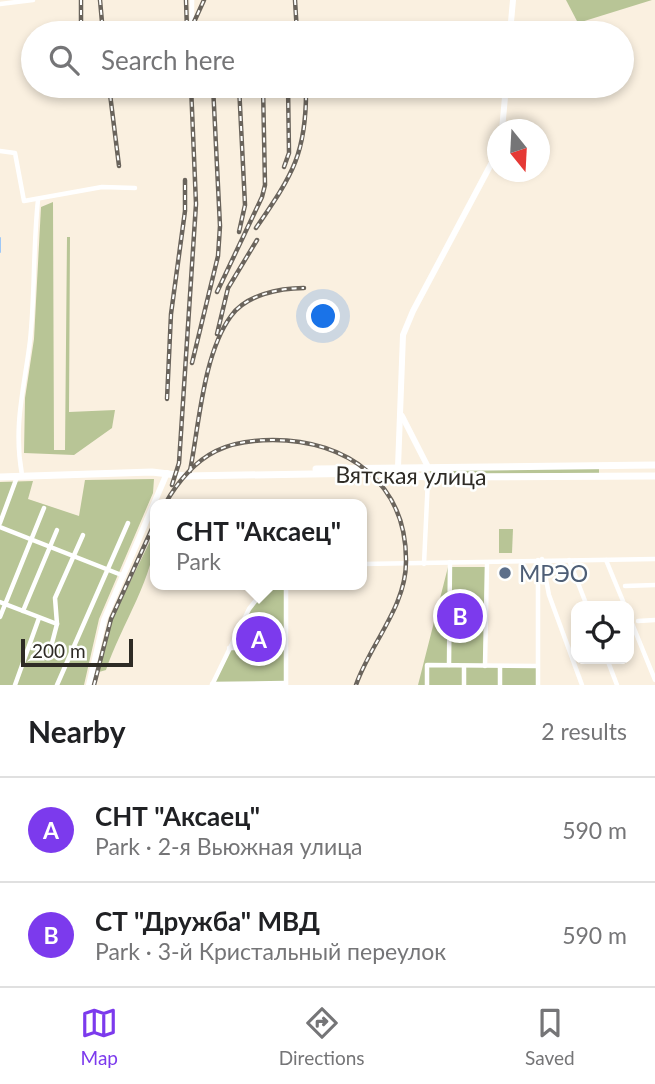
<!DOCTYPE html>
<meta charset="utf-8">
<style>
body{margin:0;font-family:Lato,sans-serif;background:#f6f6f6;color:#202124}
.controls{position:absolute;right:21px;bottom:21px;display:grid;overflow:hidden;border-radius:14px;box-shadow:0 4px 10px #0003}
.controls button{width:63px;height:63px;display:grid;place-items:center;padding:0;border:0;border-bottom:2px solid #e0e0e0;background:#fff;color:#202124;font:35px sans-serif}
.compass{position:absolute;left:487px;top:119px;width:63px;height:63px;border-radius:50%;background:#fff;box-shadow:0 4px 10px #0003;rotate:162deg}
.scale{position:absolute;left:21px;bottom:18px;width:112px;box-sizing:border-box;padding-left:7px;border:4px solid #2e2b25;border-top:0;font-size:19px;line-height:24px;white-space:nowrap;color:#2e2b25;-webkit-text-stroke:5px #fefffe;paint-order:stroke}
.you{position:absolute;left:324px;top:317px;width:24px;height:24px;margin:-18px;border:5px solid #fff;border-radius:50%;background:#1a73e8;box-shadow:0 0 0 10px #1a73e833}
.badge{display:grid;place-items:center;width:46px;height:46px;border-radius:50%;background:#7c3aed;color:#fff;font-size:23px;font-weight:700}
.pin{position:absolute;translate:-50% -50%;border:4px solid #fff;box-shadow:0 2px 7px #0006}
.popup{position:absolute;left:150px;top:499px;width:217px;height:91px;box-sizing:border-box;display:grid;place-content:center;border-radius:14px;background:#fff;filter:drop-shadow(0 2px 5px #0005);font-size:23px;white-space:nowrap;color:#757577}
.popup b{font-size:26px;color:#202124}
.popup::after{content:'';position:absolute;left:50%;top:100%;margin-left:-14px;border:14px solid transparent;border-top-color:#fff}
.list{margin:0;padding:0;list-style:none}
h2{display:flex;justify-content:space-between;align-items:center;height:91px;margin:0;padding:0 28px;font-size:30px}
h2 small{font-size:23px;font-weight:400;color:#757577}
.list li{display:grid;grid-template-columns:46px 1fr auto;gap:21px;align-items:center;box-sizing:border-box;height:105px;padding:0 28px;border-top:2px solid #e0e0e0}
.list b{display:block;font-size:26px;white-space:nowrap}
.list p{margin:0;font-size:23px;white-space:nowrap;color:#757577}
.list em{font-size:23px;font-style:normal;color:#757577}
.icon{flex:none;width:38px;height:38px;fill:none;stroke:currentColor;stroke-width:2;stroke-linecap:round;stroke-linejoin:round}
.map{position:relative;flex:none;width:655px;height:685px;overflow:hidden}
.search{position:absolute;background:#fff;box-shadow:0 4px 10px #0003;left:21px;right:21px;top:21px;height:77px;display:flex;align-items:center;gap:18px;box-sizing:border-box;padding:0 24px;border-radius:38px;color:#757577;font-size:26px}
.sheet{height:301px;background:#fff}
nav{display:flex;justify-content:space-around;align-items:center;box-sizing:border-box;height:98px;border-top:2px solid #e0e0e0;background:#fff;font-size:19px;color:#757577}
nav a{display:grid;justify-items:center;gap:4px}
nav .on{color:#7c3aed}
.map>svg:first-child{display:block}
.green{fill:#b8c596}
.lines{fill:none;stroke-linecap:round;stroke-linejoin:round}
.stream{stroke:#9dc7f6;stroke-width:2}
.minor{stroke:#fff;stroke-width:4.5}
.secondary{stroke:#fff;stroke-width:6}
.primary{stroke:#fff;stroke-width:7}
.rail-casing{stroke:#6a645c;stroke-width:4.5}
.rail{stroke:#fefffe;stroke-width:2;stroke-dasharray:5;stroke-linecap:butt}
.service-dot{fill:#5c6f8a;stroke:#fefffe;stroke-width:2.5}
.labels{text-anchor:middle;dominant-baseline:central;stroke-width:5;stroke-linejoin:round;paint-order:stroke}
.street-label{font-size:23px;fill:#2e2b25;stroke:#fefffe}
.service-label{font-size:23px;fill:#4e5e75;stroke:#fefffe;text-anchor:start}
</style>
<div class="map">
<svg width="655" height="685" viewBox="0 0 655 685">
<rect width="100%" height="100%" fill="#faf0e0"/>
<g class="green">
<polygon points="566,0 652,0 578,23"/>
<polygon points="53,202 54,450 65,450 67,237 70,237 69,412 115,410 112,428 74,455 24,453 25,398 34,339 41,207"/>
<polygon points="599,468 599,473 430,474 430,470"/>
<polygon points="154,479 153,493 99,619 84,685 0,685 0,482 33,481 28,499 79,516 85,480"/>
<path d="M156 529C156 575 121 625 106 670L99 672 112 619Z"/>
<polygon points="499,529 513,529 512,553 499,553"/>
<polygon points="448,567 485,567 485,666 536,666 536,685 418,685"/>
<polygon points="269,585 285,585 284,685 211,685 242,621"/>
</g>
<g class="lines">
<polyline class="stream" points="0,238 0,252"/>
<g class="minor">
<polyline points="192,0 192,33"/>
<polyline points="0,4 33,0"/>
<polyline points="0,151 15,153 24,201 102,187 135,188"/>
<path d="M22 475C13 425 24 390 30 341 35 294 33 247 38 200"/>
<polyline points="0,523 17,477"/>
<polyline points="0,527 124,576"/>
<polyline points="542,559 549,595 582,685"/>
<polyline points="569,560 587,606"/>
<polyline points="606,560 625,606"/>
<polyline points="362,564 655,559"/>
<polyline points="424,564 428,478"/>
<polyline points="286,585 286,685"/>
<polyline points="625,586 655,585"/>
<polyline points="0,602 57,624"/>
<polyline points="23,611 57,530"/>
<polyline points="629,616 655,680"/>
<polyline points="0,617 44,508"/>
<polyline points="638,621 655,620"/>
<polyline points="51,647 57,624 55,598 83,535"/>
<polyline points="229,648 286,648"/>
<polyline points="607,659 617,685"/>
<polyline points="449,665 450,562"/>
<polyline points="464,666 464,685"/>
<polyline points="485,666 487,563"/>
<polyline points="500,666 500,685"/>
<polyline points="212,684 286,683"/>
<polyline points="15,685 39,618"/>
<polyline points="57,685 128,523"/>
<polyline points="212,685 249,609 268,585"/>
<polyline points="427,685 427,665 538,666"/>
<polyline points="538,685 538,560"/>
</g>
<g class="secondary">
<polyline points="510,33 513,0"/>
<polyline points="502,130 506,86"/>
<polyline points="402,416 428,467"/>
<polyline points="398,467 403,335 413,311 498,151"/>
<polyline points="89,685 104,620 167,473"/>
</g>
<g class="primary">
<polyline points="316,469 655,465"/>
<polyline points="0,477 152,472 185,476 370,473 428,477 655,476"/>
</g>
<defs>
<g id="rail">
<polyline points="81,0 81,33"/>
<polyline points="100,0 103,33"/>
<polyline points="186,0 187,30"/>
<polyline points="295,0 297,33"/>
<polyline points="189,33 204,0"/>
<polyline points="109,86 119,166"/>
<polyline points="239,86 245,205 239,232"/>
<polyline points="284,167 289,153 288,86"/>
<path d="M256 228C293 174 307 153 306 86"/>
<polyline points="217,292 262,197 265,185 263,86"/>
<polyline points="217,334 228,288 257,240"/>
<polyline points="192,363 218,256 220,226 213,86"/>
<polyline points="167,399 171,314 185,211 185,180"/>
<path d="M190 471C199 426 203 354 231 316 246 295 279 288 304 288"/>
<polyline points="172,485 179,463 196,204 191,86"/>
<path d="M165 504C177 483 194 462 216 451 234 442 254 440 273 440 347 440 407 483 406 562 406 607 370 644 356 685"/>
<polyline points="94,685 111,619 156,520"/>
</g>
</defs>
<use href="#rail" class="rail-casing"/>
<use href="#rail" class="rail"/>
</g>
<circle class="service-dot" cx="505" cy="573" r="7"/>
<g class="labels">
<g class="street-label">
<text transform="translate(411 475) rotate(1)">Вятская улица</text>
</g>
<g class="service-label">
<text x="519" y="573">МРЭО</text>
</g>
</g>
</svg>
<div class="controls">
<button><svg class="icon" aria-label="locate" viewBox="0 0 24 24"><circle cx="12" cy="12" r="6"/><path d="M12 2v4M12 18v4M2 12h4M18 12h4"/></svg></button>
</div>
<svg class="compass" viewBox="-18 -18 36 36"><path d="M0-13l5 13h-10z" fill="#e53935"/><path d="M0 13l5-13h-10z" fill="#757577"/></svg>
<div class="scale">200 m</div>
<div class="you"></div>
<div class="pin badge" style="left:259px;top:639px">A</div>
<div class="popup"><b>СНТ &quot;Аксаец&quot;</b>Park</div>
<div class="pin badge" style="left:460px;top:616px">B</div>
<div class="search"><svg class="icon" aria-label="search" viewBox="0 0 24 24"><circle cx="10" cy="10" r="6"/><path d="M15 15l6 6"/></svg>Search here</div>
</div>
<section class="sheet">
<h2>Nearby<small>2 results</small></h2>
<ul class="list">
<li><span class="badge">A</span><div><b>СНТ &quot;Аксаец&quot;</b><p>Park · 2-я Вьюжная улица</p></div><em>590 m</em></li>
<li><span class="badge">B</span><div><b>СТ &quot;Дружба&quot; МВД</b><p>Park · 3-й Кристальный переулок</p></div><em>590 m</em></li>
</ul>
</section>
<nav>
<a class="on"><svg class="icon" aria-label="map" viewBox="0 0 24 24"><path d="M3 6l6-2 6 2 6-2v14l-6 2-6-2-6 2zM9 4v14M15 6v14"/></svg>Map</a>
<a><svg class="icon" aria-label="directions" viewBox="0 0 24 24"><path d="M12 3l9 9-9 9-9-9zM9 14v-3h6M13 9l2 2-2 2"/></svg>Directions</a>
<a><svg class="icon" aria-label="saved" viewBox="0 0 24 24"><path d="M7 4h10v16l-5-4-5 4z"/></svg>Saved</a>
</nav>
